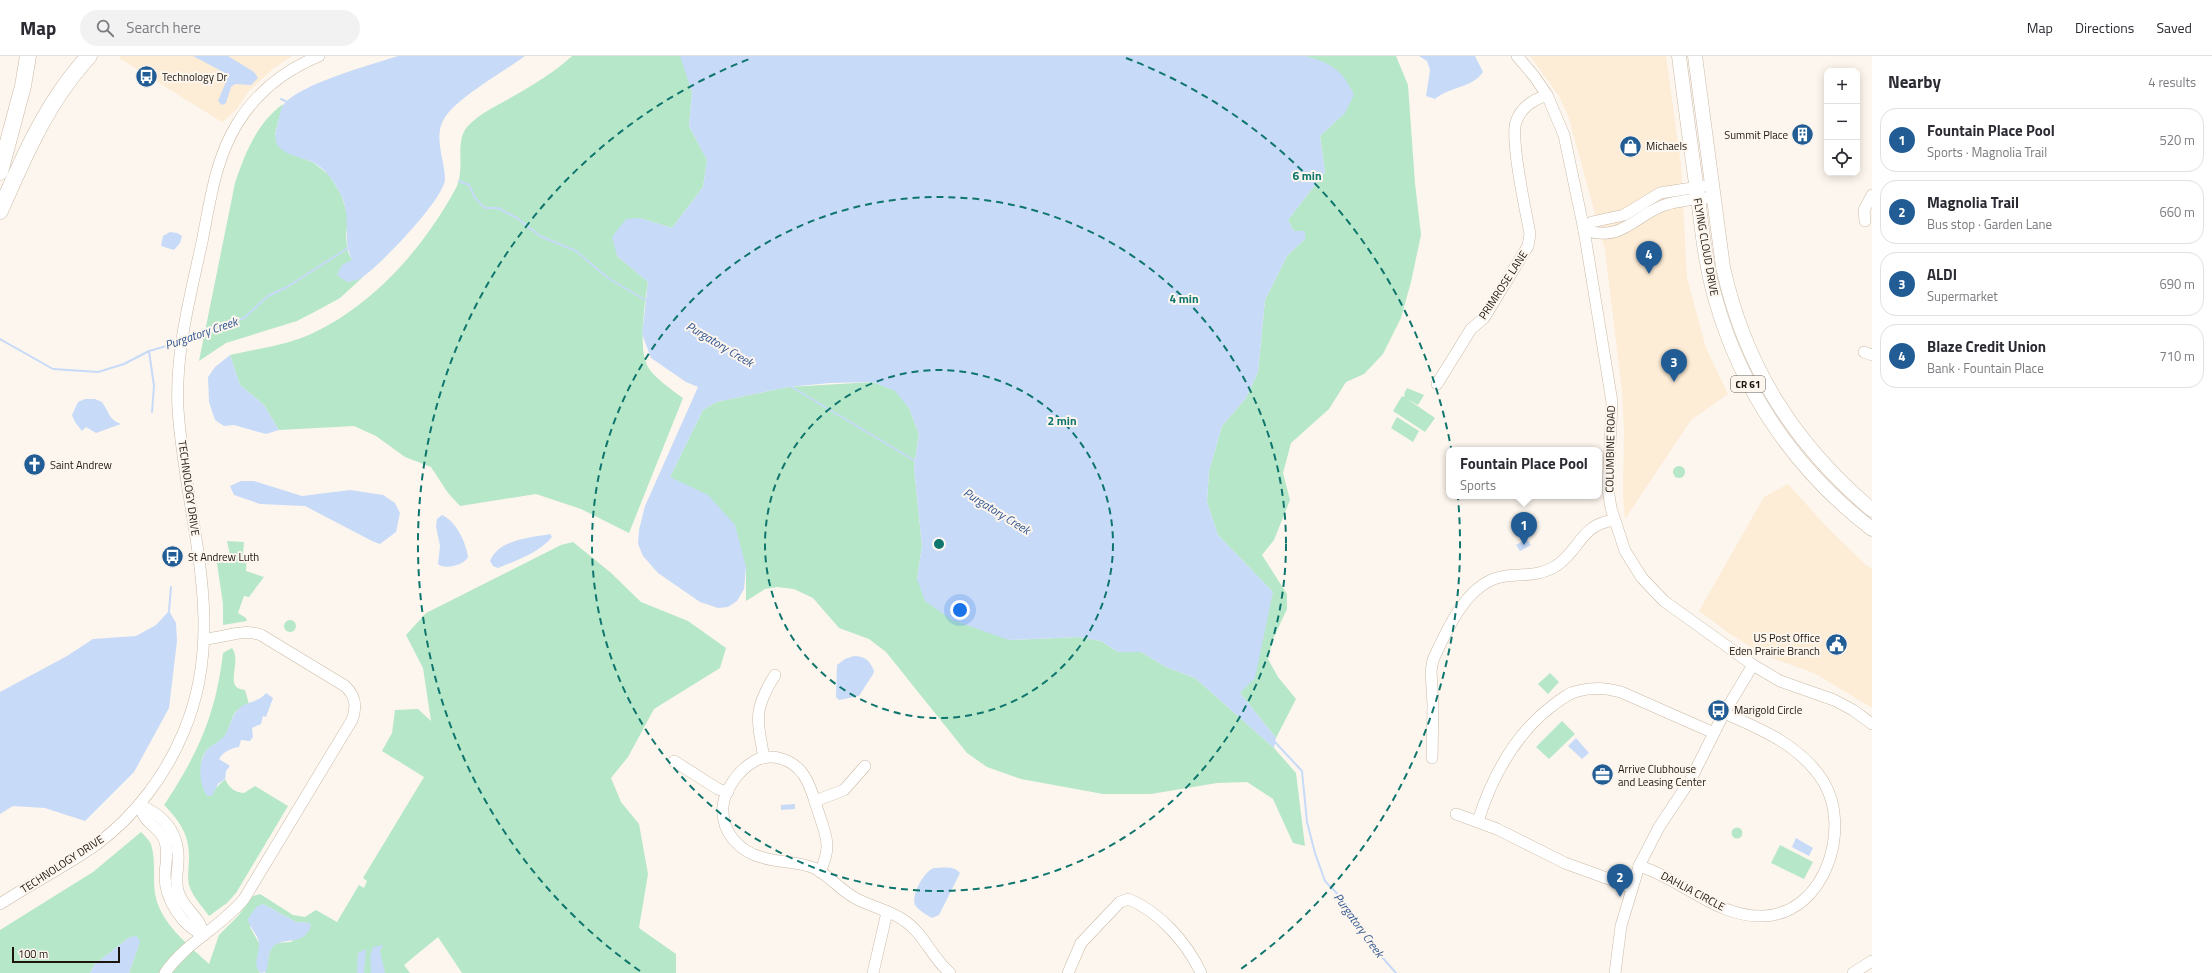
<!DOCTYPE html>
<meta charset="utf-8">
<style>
body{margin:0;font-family:"Titillium Web",sans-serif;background:#f2f2f3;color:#2b2b33}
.controls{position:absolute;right:12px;top:12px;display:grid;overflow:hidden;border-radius:8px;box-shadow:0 2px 10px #0003}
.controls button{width:36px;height:36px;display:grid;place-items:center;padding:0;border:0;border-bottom:1px solid #e1e1e2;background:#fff;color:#2b2b33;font:20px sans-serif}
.scale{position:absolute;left:12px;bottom:10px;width:108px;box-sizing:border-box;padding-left:4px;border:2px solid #1b150e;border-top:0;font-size:11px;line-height:14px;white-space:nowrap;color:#1b150e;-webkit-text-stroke:3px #fdf6ee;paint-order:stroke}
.you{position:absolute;left:960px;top:554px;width:14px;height:14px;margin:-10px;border:3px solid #fff;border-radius:50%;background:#1a73e8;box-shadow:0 0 0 6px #1a73e833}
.badge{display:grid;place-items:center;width:26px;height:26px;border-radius:50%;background:#215d94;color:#fff;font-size:13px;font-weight:700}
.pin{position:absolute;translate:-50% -33px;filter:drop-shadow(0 1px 2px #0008)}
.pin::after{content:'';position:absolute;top:21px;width:14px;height:12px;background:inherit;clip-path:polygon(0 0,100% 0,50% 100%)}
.popup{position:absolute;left:1446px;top:391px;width:156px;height:52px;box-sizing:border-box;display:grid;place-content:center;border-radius:8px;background:#fff;filter:drop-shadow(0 1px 3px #0005);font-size:13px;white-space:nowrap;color:#7c7c81}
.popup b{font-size:15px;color:#2b2b33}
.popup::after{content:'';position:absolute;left:50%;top:100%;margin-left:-8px;border:8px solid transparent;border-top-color:#fff}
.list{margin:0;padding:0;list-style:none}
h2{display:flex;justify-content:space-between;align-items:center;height:52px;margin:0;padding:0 16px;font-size:17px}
h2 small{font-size:13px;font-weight:400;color:#7c7c81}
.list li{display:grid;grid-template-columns:26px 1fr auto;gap:12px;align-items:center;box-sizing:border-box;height:64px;margin:0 8px 8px;padding:0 8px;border:1px solid #e1e1e2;border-radius:16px}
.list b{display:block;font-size:15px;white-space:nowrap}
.list p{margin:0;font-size:13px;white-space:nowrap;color:#7c7c81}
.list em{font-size:13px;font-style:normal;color:#7c7c81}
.icon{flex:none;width:22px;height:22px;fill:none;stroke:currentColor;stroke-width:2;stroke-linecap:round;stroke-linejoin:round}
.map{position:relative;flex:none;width:1872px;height:917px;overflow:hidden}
header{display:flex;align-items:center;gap:24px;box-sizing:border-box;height:56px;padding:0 20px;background:#fff;border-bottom:1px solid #e1e1e2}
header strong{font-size:19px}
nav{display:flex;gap:22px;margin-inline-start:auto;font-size:14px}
.search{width:280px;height:36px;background:#f2f2f3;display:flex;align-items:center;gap:10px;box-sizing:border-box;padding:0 14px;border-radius:22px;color:#7c7c81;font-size:15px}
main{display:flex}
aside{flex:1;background:#fff}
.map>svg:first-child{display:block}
.built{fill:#fdecd6}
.green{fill:#b6e7c8}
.water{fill:#c7daf8}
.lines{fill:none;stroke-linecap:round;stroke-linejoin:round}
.stream{stroke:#c7daf8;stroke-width:2}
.minor-casing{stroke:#cabaa6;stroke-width:12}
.major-casing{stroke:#cabaa6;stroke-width:15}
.highway-casing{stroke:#cabaa6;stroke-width:17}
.minor{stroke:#fff;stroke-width:11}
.major{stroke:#fff;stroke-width:14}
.highway{stroke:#fff;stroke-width:16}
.ring{fill:none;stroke:#0f766e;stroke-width:2;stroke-dasharray:7 5}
.labels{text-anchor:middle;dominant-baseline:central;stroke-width:4;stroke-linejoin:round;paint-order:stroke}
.shield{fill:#fdf6ee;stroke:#5f5851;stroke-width:1}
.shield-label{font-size:10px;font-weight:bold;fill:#1b150e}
.poi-label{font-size:11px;fill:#1b150e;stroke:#fdf6ee;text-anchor:start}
.street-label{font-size:11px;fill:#1b150e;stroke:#fdf6ee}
.water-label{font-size:12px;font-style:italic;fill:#2d5490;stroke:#fdf6ee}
.centre{fill:#0f766e;stroke:#fdf6ee;stroke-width:2}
.ring-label{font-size:12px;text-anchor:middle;font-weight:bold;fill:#0f766e;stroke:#fdf6ee;stroke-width:4;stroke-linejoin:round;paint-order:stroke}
</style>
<header>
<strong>Map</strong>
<div class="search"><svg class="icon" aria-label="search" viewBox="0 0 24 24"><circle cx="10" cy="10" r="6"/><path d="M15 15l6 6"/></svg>Search here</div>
<nav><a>Map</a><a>Directions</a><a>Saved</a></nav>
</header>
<main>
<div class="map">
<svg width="1872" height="917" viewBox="0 0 1872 917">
<rect width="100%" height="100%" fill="#fdf6ee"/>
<g class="built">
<polygon points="121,0 292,0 274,12 248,36 236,54 222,66 119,2"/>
<polygon points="1530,0 1666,0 1681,109 1687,222 1706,292 1728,338 1691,364 1625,463 1623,439 1624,374 1622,336 1605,194 1568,59 1559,40"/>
<polygon points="1788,428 1826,470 1866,509 1872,513 1872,652 1814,617 1766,600 1730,578 1699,555 1764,441"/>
</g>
<g class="green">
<path d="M572 0H682L692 36 689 70 707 104 703 131 672 172 640 162 617 200 648 226C645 247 638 289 647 309 651 319 673 335 683 342L629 477 581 453 536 438 460 450 448 437 431 411 405 401 376 380 354 370 279 374 264 349 240 329 230 299C256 293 287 289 311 278 374 249 424 191 456 132 466 112 454 87 467 71 478 58 498 49 512 41 533 29 555 16 572 0Z"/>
<polygon points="1305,0 1396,0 1408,29 1415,127 1421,179 1411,226 1401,262 1383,298 1364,318 1346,326 1329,353 1291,387 1283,417 1290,444 1274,484 1262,499 1287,538 1287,553 1273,583 1268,603 1278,621 1296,643 1276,682 1240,637 1273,536 1218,479 1207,446 1209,415 1222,370 1246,342 1258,316 1265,244 1287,200 1305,183 1294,175 1288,164 1325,116 1320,80 1345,57 1315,3"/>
<path d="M283 48 275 78 287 96 314 107 329 119 341 138 348 161 346 181 348 196 352 204 347 226 363 221 340 242 320 253 297 265 226 287 199 305 235 127C245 97 257 67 283 48Z"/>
<polygon points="873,326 896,335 909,352 919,378 914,411 922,490 917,523 1009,584 1079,581 1101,585 1118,596 1141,596 1166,611 1195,622 1274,692 1296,717 1305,790 1293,787 1273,743 1247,726 1217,727 1151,738 1103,738 1021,723 987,711 967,697 886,596 869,583 839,572 813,542 794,533 777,531 765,533 746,545 746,511 670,421 703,354 716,346 788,331"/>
<polygon points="1407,332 1424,339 1418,349 1406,342 1435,362 1425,376 1393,355 1402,340 1405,341 1404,338"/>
<polygon points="1397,361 1419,375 1413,386 1391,372"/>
<circle cx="1679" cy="416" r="6"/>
<polygon points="227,485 244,486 243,497 247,499 246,515 264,521 249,541 244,540 238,557 246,562 247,565 223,569 223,548 216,501 230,499"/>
<path d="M573 486 610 516 641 546 688 565 726 592 720 612 654 653 628 701 611 722 621 746 639 768 648 818 639 872 676 898V917H462L438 881 404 909 410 917H265L270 895 273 890 277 887 291 886 311 870 309 867 296 866 263 848 250 871 259 887V916L261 917H129L139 889 130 881 95 908 90 917H0V874L93 816 141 776C144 779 149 784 151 788 157 807 151 827 157 846 166 872 190 890 209 908L219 879 238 860 253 840 260 838 293 859 305 861 316 854 337 866 359 829 364 832 367 825 363 822 424 721 382 695 392 677 395 654 418 653 431 665 423 612 406 579 426 557 561 489Z"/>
<circle cx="290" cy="570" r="6"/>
<path d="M232 592C243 606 222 632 245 634L249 648C228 653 233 672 223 682 217 687 208 691 204 698 200 705 201 713 201 720L216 732 225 723C229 732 234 736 244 737L255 730 288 750 236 837 227 847 209 860C202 850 192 840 189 829 187 821 189 811 189 803 190 780 180 765 164 749 198 698 216 658 223 597Z"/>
<polygon points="1550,617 1559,626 1548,638 1538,628"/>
<polygon points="1562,665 1575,678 1549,703 1536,691"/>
<circle cx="1737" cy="777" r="5.5"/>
<polygon points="1780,789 1813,806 1804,823 1771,807"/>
</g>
<g class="water">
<polygon points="193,0 228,0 254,16 258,22 251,29 235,28 231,31 226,47 222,49 218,45 228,21 227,18"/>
<path d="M398 0H525C505 15 455 43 444 63 433 81 445 104 445 123 445 142 381 208 364 220 360 224 352 225 347 226L337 219 342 209 352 204C341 181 353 162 340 137 334 125 325 112 312 106 301 101 288 100 279 91 274 86 275 77 277 71 279 64 280 53 284 48 302 27 371 9 398 0Z"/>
<path d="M680 0H1305C1331 7 1343 14 1354 39L1345 57 1320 80 1325 116 1288 164 1294 175H1305V183L1287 200 1265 244 1258 316 1246 342 1222 370 1209 415 1207 446 1218 479 1273 536 1255 622 1240 637 1276 682 1274 692 1195 622 1166 611 1141 596H1118L1101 585 1079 581 1009 584 952 564 925 545 917 523 922 490 914 411 919 378 909 352 895 335 873 326 830 327 788 331 716 346 703 354 670 421 708 439 735 469 746 511 744 533 737 545 728 551 718 552 700 546 658 517 643 500 638 488 639 474 645 450 698 331 686 326 651 302 642 278 648 226 617 200 612 181 626 163 640 162 672 172 703 131 707 104 689 70 692 36Z"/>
<path d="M1419 0H1475L1483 16C1471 33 1450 30 1435 43L1426 40 1430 14 1427 5Z"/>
<polygon points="170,176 177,177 182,180 180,187 174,194 161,190 163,180"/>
<polygon points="230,299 240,329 264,349 279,374 266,378 234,369 224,370 215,364 209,346 208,321 215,311"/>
<path d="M85 343H95L102 346C109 356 109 364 121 368L96 377 86 371 82 375 75 366 72 359 78 346Z"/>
<polygon points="241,425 254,425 302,440 350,434 383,439 395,447 400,457 396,476 380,488 372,485 305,450 260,448 234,439 230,430"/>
<path d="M442 459C456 465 466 486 468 501 465 509 444 514 438 508L440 490 436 470 437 463Z"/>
<path d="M550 478 552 481C539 497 517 504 498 512L493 510 490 505C499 483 530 482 550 478Z"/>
<polygon points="1527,483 1531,489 1520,495 1516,489"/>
<polygon points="169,555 176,567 177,585 169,652 134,716 85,765 45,752 13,750 0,758 0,636 67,600 93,583 136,580 156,569"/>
<path d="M854 600C865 600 870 605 874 615L873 618 859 640 839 644 836 641 837 609 845 603Z"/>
<path d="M266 637 273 642 266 661 263 660 261 668 252 672 253 681 250 685 241 684 239 691C231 692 223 696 219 703L230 710 226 715 225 723 218 728 212 740H207C199 728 197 704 208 693 213 688 221 685 225 679 231 670 231 658 242 650 250 645 259 646 266 637Z"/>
<polygon points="1576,682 1589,697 1582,703 1568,690"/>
<polygon points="795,748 795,753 781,754 781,749"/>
<polygon points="1796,782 1813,792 1809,800 1792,791"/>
<path d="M934 812C942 812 954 809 960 817L939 859 932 862C927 859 918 854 915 849 911 839 924 815 934 812Z"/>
<path d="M263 848 296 866 309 867 311 870C303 892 282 879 272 892 267 899 269 909 266 916L261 917C251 909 260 897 259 887 258 878 249 872 248 863L256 851Z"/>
<polygon points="136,880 140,884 139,889 129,917 90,917 95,908 130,881"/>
<polygon points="383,889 380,895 385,917 371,917 370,900 373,891"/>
<polygon points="366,893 364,917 357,917 358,897"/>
</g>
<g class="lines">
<g class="stream">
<polyline points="281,43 289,47"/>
<polyline points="459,125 469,129 475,142 485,152 498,152 517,162 540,180 576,195 608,222 647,245"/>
<polyline points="0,283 53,313 98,316 124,308 149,295 177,287"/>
<polyline points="187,284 244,262 268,240 287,231 348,192"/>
<polyline points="149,295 154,330 152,356"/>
<polyline points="790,330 917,406"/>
<polyline points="169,555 171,531"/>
<polyline points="1274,685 1302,715 1307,766 1315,797 1325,825 1348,849 1374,892 1396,917"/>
</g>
<defs>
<g id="minor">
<polyline points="1517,0 1534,20 1547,39 1564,79 1584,174 1612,346 1608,433 1611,452 1625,495 1642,522 1664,545 1753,609 1780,625 1834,644 1853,654 1872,668"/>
<polyline points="1865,165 1864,154 1872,139"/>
<polyline points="1584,174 1592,166 1624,159 1660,137 1705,130"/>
<path d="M1584 174C1622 186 1632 162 1662 150 1678 144 1697 143 1714 141"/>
<polyline points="1864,296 1872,299"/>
<path d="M1437 328 1471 273 1484 262 1528 190 1530 178C1526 156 1510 84 1516 66 1521 51 1533 44 1547 39"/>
<path d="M764 702C757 663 753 654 775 619"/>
<path d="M1432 702 1433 649 1431 615 1433 604C1447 573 1468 524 1506 520 1524 518 1540 520 1556 510 1581 493 1580 469 1614 464"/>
<polyline points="674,705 718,733 728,736"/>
<polyline points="815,745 844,734 865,710"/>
<path d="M139 749C165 759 180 778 178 808 177 818 175 828 179 838 185 854 201 862 204 879"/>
<path d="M139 749C141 753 143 759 146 763 153 771 162 775 165 786 169 798 165 809 165 820 165 844 183 871 204 879"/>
<polyline points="1456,758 1497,773 1565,807 1631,831"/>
<path d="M1478 765C1492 721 1514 679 1552 650 1560 644 1568 637 1578 635 1592 631 1607 632 1621 636L1714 677"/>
<path d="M1639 810C1682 823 1717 862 1764 860 1826 857 1852 771 1823 725 1800 689 1761 673 1724 657"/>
<path d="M820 816C824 807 827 799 827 790 827 779 822 768 819 758 811 734 807 709 779 702 771 700 760 701 753 706 739 714 725 733 723 750 721 776 739 796 764 802 781 807 797 805 814 812 829 819 840 834 855 842 871 851 890 854 905 865 924 878 932 902 950 917"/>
<path d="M0 848C32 827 66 810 97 788 135 760 166 719 184 675 229 569 185 462 178 353 175 297 190 241 202 186 210 146 215 104 237 68 256 37 285 14 319 0"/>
<path d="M165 917C185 887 221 871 244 843L352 664C357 651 356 640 345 630L261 579C243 572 223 582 205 583"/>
<polyline points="873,917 887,856"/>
<path d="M1068 917 1081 887 1120 846 1128 843C1159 855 1187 887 1201 917"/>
<polyline points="1615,917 1621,870 1639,810 1659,771 1691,723 1724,657 1753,609"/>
<polyline points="1853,917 1872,905"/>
</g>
<g id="major">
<path d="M1679 0C1685 47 1691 94 1698 141 1702 176 1706 211 1716 245 1742 336 1796 415 1872 473"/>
<path d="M1695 0 1723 211C1745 311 1794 388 1872 454"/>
</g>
<g id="highway">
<polyline points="0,116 23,30 28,0"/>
<path d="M0 155C24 100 48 44 89 0"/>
</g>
</defs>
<use href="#minor" class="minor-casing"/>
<use href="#major" class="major-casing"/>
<use href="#highway" class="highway-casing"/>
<use href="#minor" class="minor"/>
<use href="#major" class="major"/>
<use href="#highway" class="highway"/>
</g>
<g class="ring">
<circle cx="939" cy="488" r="174"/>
<circle cx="939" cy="488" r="347"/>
<path d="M640 915A521 521 0 0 1 752 2M1126 2A521 521 0 0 1 1238 915"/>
</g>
<defs>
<symbol id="bus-disc" viewBox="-11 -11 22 22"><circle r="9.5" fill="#215d94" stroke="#fdf6ee"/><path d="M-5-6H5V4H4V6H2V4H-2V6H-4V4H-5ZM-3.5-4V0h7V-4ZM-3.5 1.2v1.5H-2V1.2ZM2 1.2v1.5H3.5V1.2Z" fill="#fff"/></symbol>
<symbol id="building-disc" viewBox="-11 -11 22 22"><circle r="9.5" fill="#215d94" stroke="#fdf6ee"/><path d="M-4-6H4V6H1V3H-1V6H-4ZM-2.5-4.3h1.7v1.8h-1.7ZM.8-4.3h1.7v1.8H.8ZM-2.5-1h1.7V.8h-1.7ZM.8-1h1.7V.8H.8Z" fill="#fff"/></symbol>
<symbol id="shop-disc" viewBox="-11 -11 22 22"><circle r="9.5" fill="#215d94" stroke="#fdf6ee"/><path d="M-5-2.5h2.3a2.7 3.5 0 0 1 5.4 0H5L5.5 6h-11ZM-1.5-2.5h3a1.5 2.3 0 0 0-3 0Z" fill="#fff"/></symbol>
<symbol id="church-disc" viewBox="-11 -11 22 22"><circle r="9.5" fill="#215d94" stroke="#fdf6ee"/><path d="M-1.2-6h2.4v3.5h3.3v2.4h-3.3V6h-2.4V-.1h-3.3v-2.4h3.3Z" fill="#fff"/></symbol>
<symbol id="civic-disc" viewBox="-11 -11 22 22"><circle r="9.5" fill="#215d94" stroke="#fdf6ee"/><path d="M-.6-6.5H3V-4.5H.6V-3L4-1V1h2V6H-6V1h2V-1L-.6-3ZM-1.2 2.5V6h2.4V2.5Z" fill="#fff"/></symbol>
<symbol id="office-disc" viewBox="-11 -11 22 22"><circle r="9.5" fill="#215d94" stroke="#fdf6ee"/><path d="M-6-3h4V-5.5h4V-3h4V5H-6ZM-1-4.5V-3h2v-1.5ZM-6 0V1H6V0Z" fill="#fff"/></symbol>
</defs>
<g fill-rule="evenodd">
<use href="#bus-disc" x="134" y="8" width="25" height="25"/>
<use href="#building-disc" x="1790" y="66" width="25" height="25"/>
<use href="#shop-disc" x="1618" y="78" width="25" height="25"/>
<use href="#church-disc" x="22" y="396" width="25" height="25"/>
<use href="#bus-disc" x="160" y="488" width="25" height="25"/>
<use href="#civic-disc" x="1824" y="576" width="25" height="25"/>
<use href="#bus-disc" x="1706" y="642" width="25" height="25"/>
<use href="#office-disc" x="1590" y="706" width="25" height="25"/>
</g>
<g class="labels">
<rect class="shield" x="1731" y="320" width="34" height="16" rx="3"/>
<g class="shield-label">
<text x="1748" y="328">CR 61</text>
</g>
<g class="poi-label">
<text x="162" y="21">Technology Dr</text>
<text x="1788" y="79" text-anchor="end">Summit Place</text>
<text x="1646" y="90">Michaels</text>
<text x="50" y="409">Saint Andrew</text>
<text x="188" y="501">St Andrew Luth</text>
<text x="1820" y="582" text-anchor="end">US Post Office<tspan x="1820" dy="13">Eden Prairie Branch</tspan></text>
<text x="1734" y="654">Marigold Circle</text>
<text x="1618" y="713">Arrive Clubhouse<tspan x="1618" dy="13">and Leasing Center</tspan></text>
</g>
<g class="street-label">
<text transform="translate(1706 191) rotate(80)">FLYING CLOUD DRIVE</text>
<text transform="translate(1503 229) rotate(-57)">PRIMROSE LANE</text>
<text transform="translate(1610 393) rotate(-89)">COLUMBINE ROAD</text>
<text transform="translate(189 432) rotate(82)">TECHNOLOGY DRIVE</text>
<text transform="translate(62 808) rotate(-33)">TECHNOLOGY DRIVE</text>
<text transform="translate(1693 835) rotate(28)">DAHLIA CIRCLE</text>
</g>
<g class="water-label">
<text transform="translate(201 277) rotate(-19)">Purgatory Creek</text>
<text transform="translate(720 288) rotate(31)">Purgatory Creek</text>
<text transform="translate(997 455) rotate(32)">Purgatory Creek</text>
<text transform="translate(1359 869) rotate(54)">Purgatory Creek</text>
</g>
</g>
<circle cx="939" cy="488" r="6" class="centre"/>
<g class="ring-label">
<text x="1307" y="124">6 min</text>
<text x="1184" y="247">4 min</text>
<text x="1062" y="369">2 min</text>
</g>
</svg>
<div class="controls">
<button>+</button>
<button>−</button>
<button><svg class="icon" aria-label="locate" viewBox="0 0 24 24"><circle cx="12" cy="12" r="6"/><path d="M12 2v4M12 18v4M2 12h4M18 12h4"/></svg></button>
</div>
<div class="scale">100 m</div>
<div class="you"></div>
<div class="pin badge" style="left:1524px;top:489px">1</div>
<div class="popup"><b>Fountain Place Pool</b>Sports</div>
<div class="pin badge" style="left:1620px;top:841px">2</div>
<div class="pin badge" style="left:1674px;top:326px">3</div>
<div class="pin badge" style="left:1649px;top:218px">4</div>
</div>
<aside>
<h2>Nearby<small>4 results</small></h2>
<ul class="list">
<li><span class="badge">1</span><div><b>Fountain Place Pool</b><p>Sports · Magnolia Trail</p></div><em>520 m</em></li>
<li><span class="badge">2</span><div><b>Magnolia Trail</b><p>Bus stop · Garden Lane</p></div><em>660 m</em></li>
<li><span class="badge">3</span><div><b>ALDI</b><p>Supermarket</p></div><em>690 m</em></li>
<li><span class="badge">4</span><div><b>Blaze Credit Union</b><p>Bank · Fountain Place</p></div><em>710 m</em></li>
</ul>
</aside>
</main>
